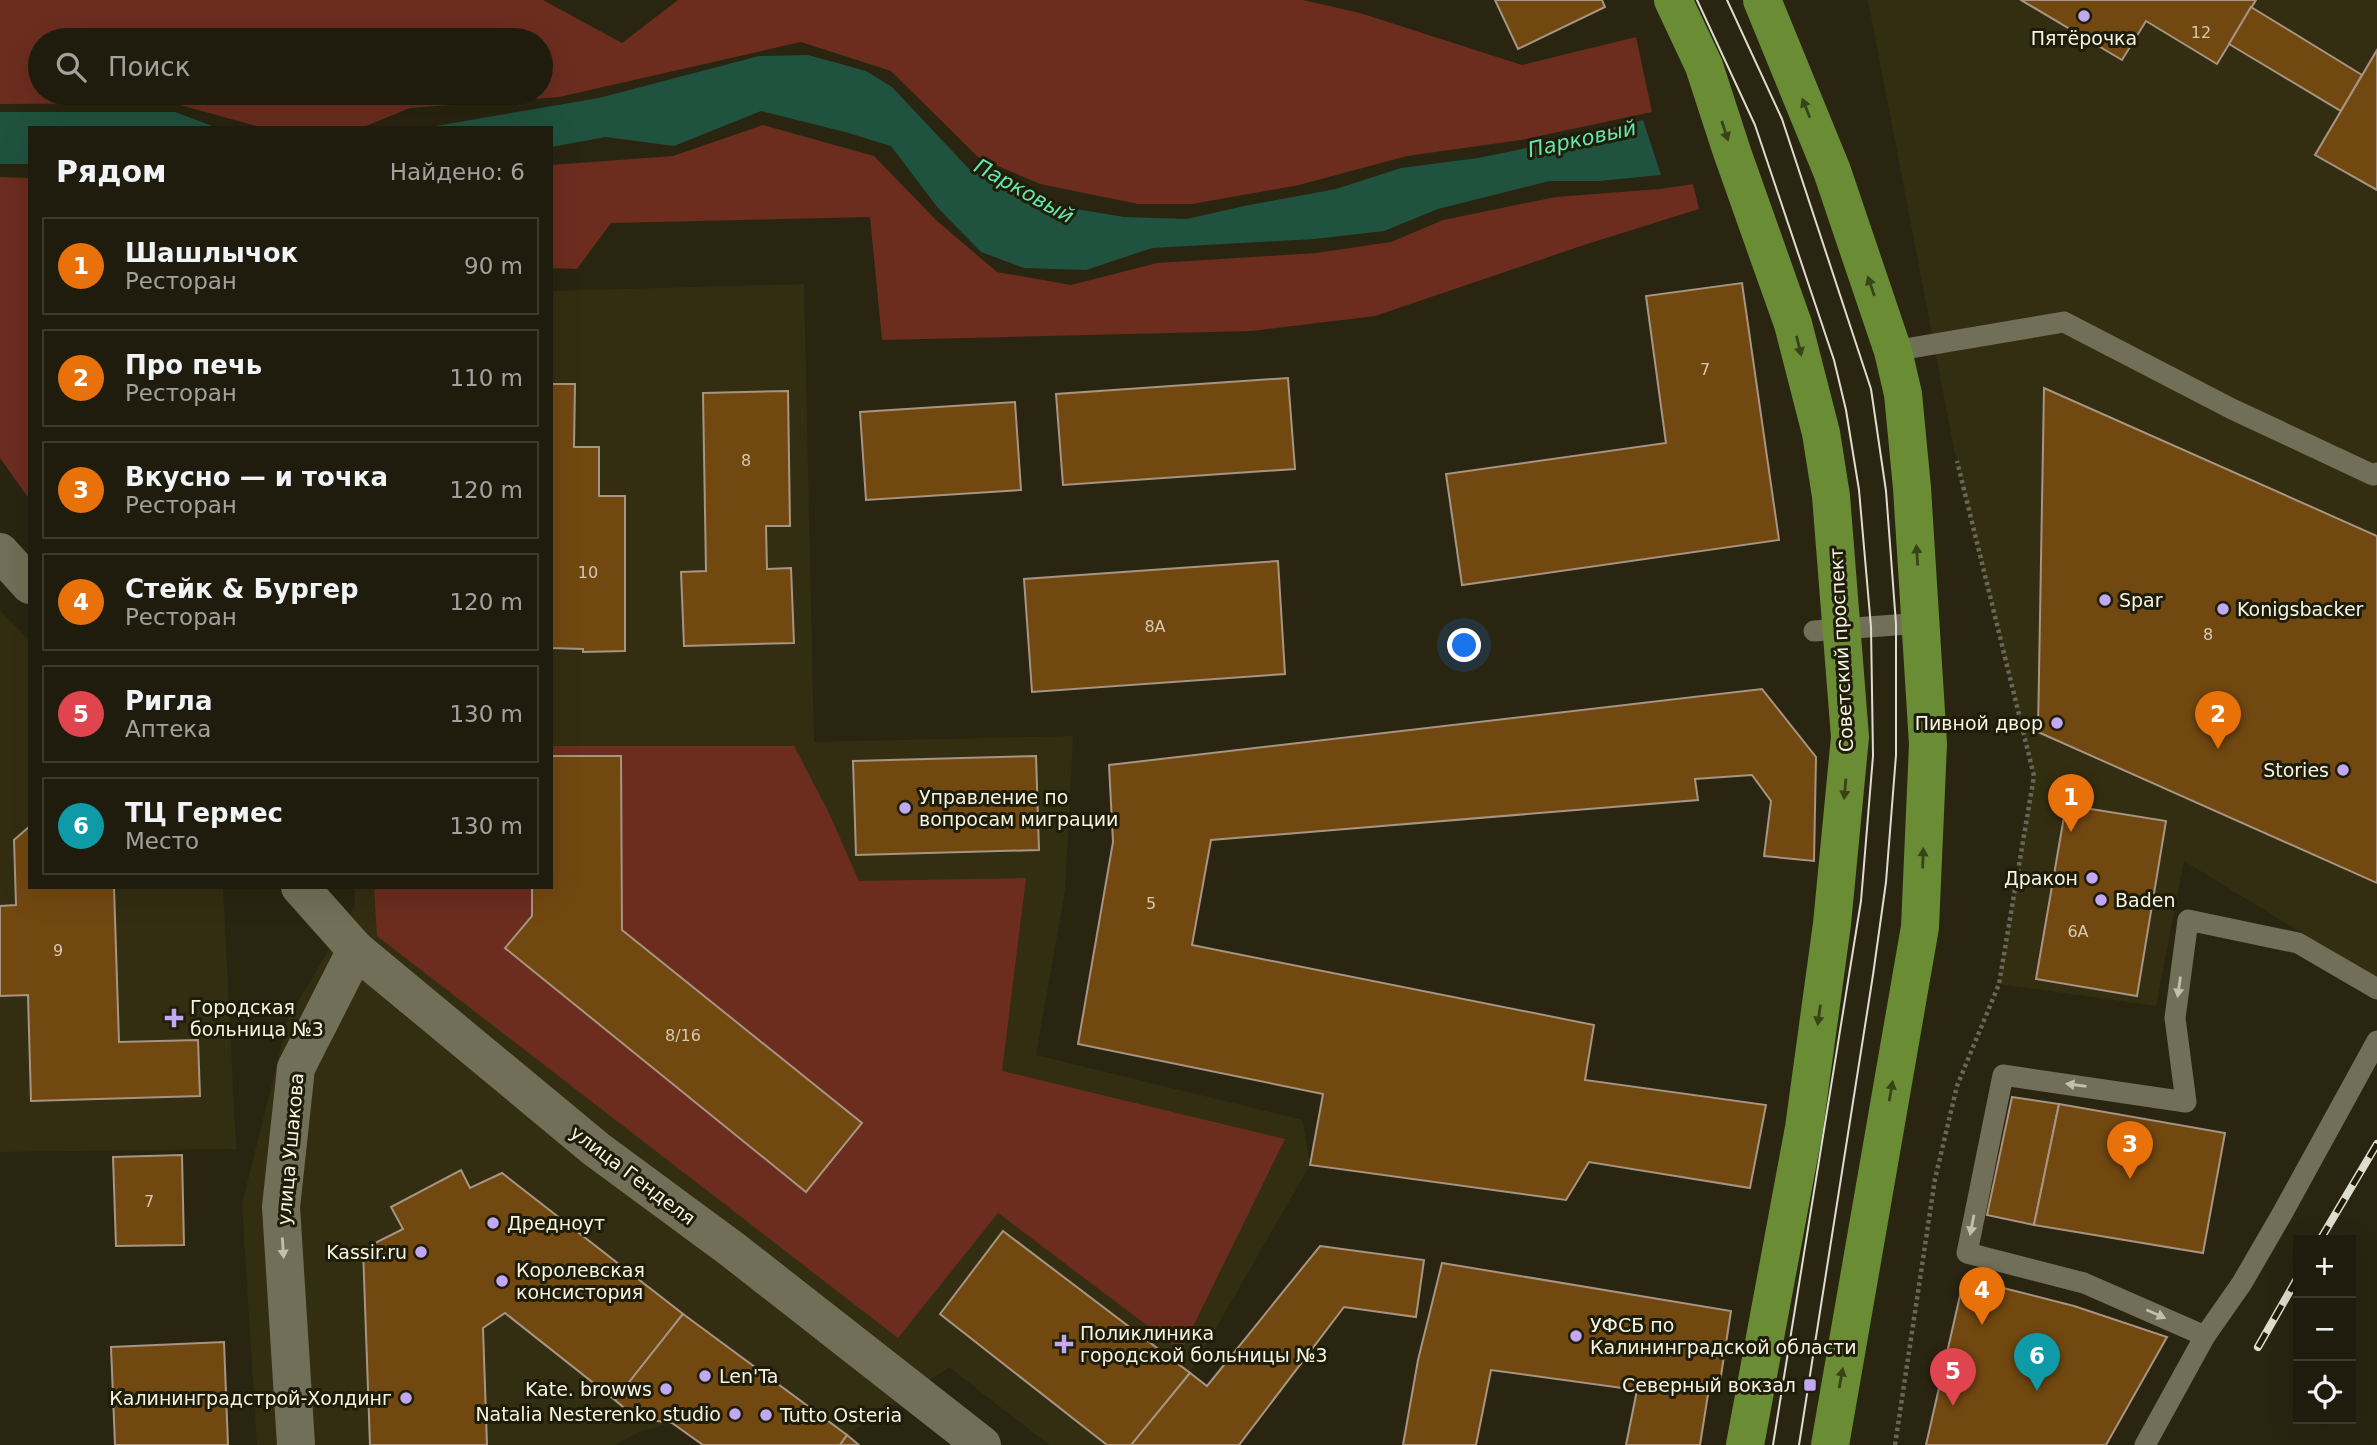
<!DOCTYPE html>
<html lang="ru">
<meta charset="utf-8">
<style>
body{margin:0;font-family:"DejaVu Sans",sans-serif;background:#272516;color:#f1f3f6}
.controls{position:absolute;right:21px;bottom:21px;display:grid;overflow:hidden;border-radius:0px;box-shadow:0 7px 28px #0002}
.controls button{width:63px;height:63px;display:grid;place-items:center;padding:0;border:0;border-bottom:2px solid #3c3a2e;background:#1f1c0d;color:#f1f3f6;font:35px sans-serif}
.you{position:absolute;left:1465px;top:646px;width:24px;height:24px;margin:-18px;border:5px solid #fff;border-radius:50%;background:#1a73e8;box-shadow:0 0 0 10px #1a73e833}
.badge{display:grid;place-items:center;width:46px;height:46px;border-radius:50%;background:#c1a8f3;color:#fff;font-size:23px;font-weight:700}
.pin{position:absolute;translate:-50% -58px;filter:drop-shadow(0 2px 4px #0008)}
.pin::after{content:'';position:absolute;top:37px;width:24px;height:21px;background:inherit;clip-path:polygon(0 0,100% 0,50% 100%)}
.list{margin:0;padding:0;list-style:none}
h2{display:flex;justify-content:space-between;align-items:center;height:91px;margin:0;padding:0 28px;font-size:30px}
h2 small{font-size:23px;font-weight:400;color:#a1a19d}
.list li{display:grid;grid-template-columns:46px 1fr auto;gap:21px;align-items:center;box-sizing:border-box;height:98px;margin:0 14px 14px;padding:0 14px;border:2px solid #3c3a2e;border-radius:0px}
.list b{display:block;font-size:26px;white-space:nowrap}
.list p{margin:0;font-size:23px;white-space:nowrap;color:#a1a19d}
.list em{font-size:23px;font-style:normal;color:#a1a19d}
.icon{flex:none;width:38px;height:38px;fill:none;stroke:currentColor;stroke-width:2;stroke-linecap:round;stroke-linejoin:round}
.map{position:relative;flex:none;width:2377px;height:1445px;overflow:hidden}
.search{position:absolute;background:#1f1c0d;box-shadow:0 7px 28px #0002;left:28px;top:28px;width:525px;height:77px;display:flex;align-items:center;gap:18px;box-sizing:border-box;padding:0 24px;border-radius:38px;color:#a1a19d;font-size:26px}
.panel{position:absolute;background:#1f1c0d;box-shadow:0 7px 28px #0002;left:28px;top:126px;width:525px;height:763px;border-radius:0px}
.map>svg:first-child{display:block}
.built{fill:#332e12}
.green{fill:#6c2d1e;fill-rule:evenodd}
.water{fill:#20533f}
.building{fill:#724811;stroke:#a79482;stroke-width:2}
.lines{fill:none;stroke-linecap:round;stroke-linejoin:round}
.path{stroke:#696654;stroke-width:4.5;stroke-dasharray:3.5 3.5;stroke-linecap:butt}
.lane{stroke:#726f58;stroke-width:21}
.street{stroke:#726f58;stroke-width:38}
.primary{stroke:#6a8c35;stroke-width:38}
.tram{stroke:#dedcce;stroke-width:2}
.rail-casing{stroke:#dedcce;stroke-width:8}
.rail{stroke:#1f1c07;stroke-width:5;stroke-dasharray:16;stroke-linecap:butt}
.oneway{fill:#394317}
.oneway2{fill:#c1bfae}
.poi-dot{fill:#c1a8f3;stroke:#1f1c07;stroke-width:2.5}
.labels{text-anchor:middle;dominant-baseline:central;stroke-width:6;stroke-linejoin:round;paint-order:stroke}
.number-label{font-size:16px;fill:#d5c9b2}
.poi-label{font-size:19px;fill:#f6f4e7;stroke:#1f1c07;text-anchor:start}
.street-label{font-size:19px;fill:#f6f4e7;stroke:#1f1c07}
.water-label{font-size:21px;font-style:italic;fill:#62e7b2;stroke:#1f1c07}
</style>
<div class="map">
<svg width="2377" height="1445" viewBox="0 0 2377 1445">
<rect width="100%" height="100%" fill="#292511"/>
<g class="built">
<polygon points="1868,0 2377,0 2377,979 2184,861 2156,1006 1999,984 2034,776 1954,449"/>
<polygon points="804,284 814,742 1073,736 1065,891 1036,1055 1303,1120 1310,1165 1190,1373 1132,1445 1049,1445 949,1367 847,1435 672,1423 639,1432 615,1445 257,1445 242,1204 288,1019 355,905 354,887 551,887 551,291"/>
<polygon points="0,611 30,641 30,826 14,840 16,905 0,906"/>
<polygon points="114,887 223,887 236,1149 0,1152 0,996 28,995 32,1101 200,1096 198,1040 119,1042"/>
</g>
<g class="green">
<path d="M0 0H543L622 43 678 0H1303L1360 13 1522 65 1636 37 1652 112 1521 140 1407 156 1299 185 1192 204H1138L1040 184 979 158 891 71 801 42 559 97 410 108 361 128H263L173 103 0 104ZM541 40V93H40V40Z"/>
<polygon points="763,125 874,156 937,221 997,272 1071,285 1157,263 1316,253 1391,242 1443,220 1556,197 1660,189 1693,184 1699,209 1584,245 1375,316 1251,331 882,340 870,217 611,223 577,269 551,268 551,165 673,156"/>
<polygon points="0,177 30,178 30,500 0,458"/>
<polygon points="551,746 794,746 828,811 859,881 1026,878 1002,1071 1285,1139 1181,1351 998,1213 898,1338 377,936 374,887 551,887"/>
</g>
<g class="water">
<polygon points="808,55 866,71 892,87 971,171 1058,206 1124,217 1187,219 1244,206 1336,189 1401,168 1478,158 1551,143 1643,120 1661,175 1599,181 1549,181 1438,209 1384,231 1314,239 1152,248 1086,270 1024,268 981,252 938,208 891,146 845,132 761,111 674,146 606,137 551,147 551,128 424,128 599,98 759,56"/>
<polygon points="0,112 175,112 218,128 30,128 30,164 0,164"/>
</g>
<g class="building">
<polygon points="1495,0 1602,0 1605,7 1518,49"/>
<polygon points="2021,0 2256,0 2217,64 2146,21 2122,60"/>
<polygon points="2251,7 2362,75 2341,111 2229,44"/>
<polygon points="2377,50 2377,190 2315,155"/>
<polygon points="1742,283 1779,540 1462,585 1446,474 1666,443 1646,296"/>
<polygon points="1288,378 1295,469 1063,485 1056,394"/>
<polygon points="551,384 575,384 574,447 599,447 599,496 625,496 625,651 583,652 583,649 551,648"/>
<polygon points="2044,388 2377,536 2377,883 2038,732"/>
<polygon points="788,391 790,526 766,526 767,569 791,568 794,643 684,646 681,572 706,571 703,393"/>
<polygon points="1015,402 1021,490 866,500 860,412"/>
<polygon points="1278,561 1285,674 1032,692 1024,579"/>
<polygon points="1762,689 1816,757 1814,861 1764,856 1771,801 1752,775 1695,779 1698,800 1211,840 1192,945 1594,1025 1585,1080 1766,1105 1750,1188 1589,1162 1566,1200 1310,1165 1323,1094 1078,1044 1113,842 1109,765"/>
<polygon points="551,756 621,756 622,930 862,1123 806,1192 505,948 532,916 532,887 551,887"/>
<polygon points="1036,756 1039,850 856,855 853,761"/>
<polygon points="2066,805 2166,821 2137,996 2036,979"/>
<polygon points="30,826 30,887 114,887 119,1042 198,1040 200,1096 31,1101 28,995 0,996 0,906 16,905 14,840"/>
<polygon points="2012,1097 2059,1104 2034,1225 1987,1215"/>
<polygon points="2059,1104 2225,1133 2203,1253 2034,1225"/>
<polygon points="182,1155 184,1245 116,1246 113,1157"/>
<polygon points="461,1170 470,1188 502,1173 683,1314 615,1400 505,1313 483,1328 487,1445 370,1445 363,1249 403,1229 391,1207"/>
<polygon points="1003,1231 1190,1373 1132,1445 1107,1445 940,1314"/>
<polygon points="1320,1246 1424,1260 1416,1317 1344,1307 1239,1445 1131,1445 1190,1373 1207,1386"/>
<polygon points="1442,1263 1731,1311 1719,1389 1709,1388 1700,1445 1626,1445 1637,1390 1491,1370 1476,1445 1403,1445 1418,1360"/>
<polygon points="1964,1278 2074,1306 2167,1337 2106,1445 1926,1445"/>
<polygon points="683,1314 847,1435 840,1445 703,1445 672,1423 636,1418 615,1400"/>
<polygon points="224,1342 228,1445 115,1445 111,1347"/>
<polygon points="847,1435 859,1445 840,1445"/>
</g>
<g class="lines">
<polyline class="path" points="1895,1445 1935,1179 1957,1086 1999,984 2034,776 1957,461"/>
<g class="lane">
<polyline points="1893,351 2064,322 2232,409 2373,475 2377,473"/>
<polyline points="1814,631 1922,623"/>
<polyline points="2205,1336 2084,1283 1967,1253 2003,1075 2186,1102 2175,1018 2188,920 2298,943 2377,989"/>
<polyline points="2145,1445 2205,1336 2242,1283 2282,1214 2377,1041"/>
</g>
<g class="street">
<polyline points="0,552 30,585"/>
<polyline points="300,887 356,950 596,1149 733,1250 982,1445"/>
<polyline points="296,1445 281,1207 296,1068 356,950"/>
</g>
<g class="primary">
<polyline points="1673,0 1704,66 1732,152 1793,324 1821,433 1831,496 1850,737 1832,924 1804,1128 1745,1445"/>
<polyline points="1762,0 1832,171 1893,351 1903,394 1912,488 1928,744 1920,927 1830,1445"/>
</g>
<g class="tram">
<polyline points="1697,0 1755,125 1834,360 1846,410 1859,490 1871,627 1873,756 1861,901 1773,1445"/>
<polyline points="1727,0 1782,119 1871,389 1886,491 1896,624 1896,755 1886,882 1873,975 1799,1445"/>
</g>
<defs>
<g id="rail">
<polyline points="2320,1240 2377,1144"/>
<polyline points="2258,1347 2298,1277"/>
</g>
</defs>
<use href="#rail" class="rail-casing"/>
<use href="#rail" class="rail"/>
</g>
<defs><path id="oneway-solid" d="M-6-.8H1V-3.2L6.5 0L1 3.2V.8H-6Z" transform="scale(1.75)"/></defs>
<g class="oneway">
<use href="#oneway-solid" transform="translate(1806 108) rotate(-112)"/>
<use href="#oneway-solid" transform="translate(1725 131) rotate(72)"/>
<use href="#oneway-solid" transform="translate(1871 286) rotate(-109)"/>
<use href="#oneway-solid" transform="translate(1799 346) rotate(76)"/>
<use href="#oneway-solid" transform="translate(1917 555) rotate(-94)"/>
<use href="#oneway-solid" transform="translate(1845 789) rotate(95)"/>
<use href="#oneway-solid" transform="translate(1923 858) rotate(-88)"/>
<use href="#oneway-solid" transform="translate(1819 1015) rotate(98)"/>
<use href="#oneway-solid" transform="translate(1891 1091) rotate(-80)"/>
<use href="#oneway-solid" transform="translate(1841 1378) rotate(-80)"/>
</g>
<g class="oneway2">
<use href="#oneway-solid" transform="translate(2179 987) rotate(98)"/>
<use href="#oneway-solid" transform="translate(2076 1085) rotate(-172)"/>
<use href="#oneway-solid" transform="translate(1972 1225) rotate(101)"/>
<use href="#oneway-solid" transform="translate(283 1248) rotate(86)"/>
<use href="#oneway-solid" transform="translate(2156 1314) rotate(24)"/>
</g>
<g class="poi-dot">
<circle cx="2084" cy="16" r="7"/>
<circle cx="2105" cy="600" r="7"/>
<circle cx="2223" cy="609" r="7"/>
<circle cx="2057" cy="723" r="7"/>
<circle cx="2343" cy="770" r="7"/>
<circle cx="905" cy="808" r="7"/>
<circle cx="2092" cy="878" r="7"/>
<circle cx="2101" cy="900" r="7"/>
<path d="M170.5 1007.5h7v7h7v7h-7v7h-7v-7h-7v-7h7z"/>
<circle cx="493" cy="1223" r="7"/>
<circle cx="421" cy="1252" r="7"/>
<circle cx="502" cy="1281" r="7"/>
<circle cx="1576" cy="1336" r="7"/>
<path d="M1060.5 1333.5h7v7h7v7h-7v7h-7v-7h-7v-7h7z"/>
<circle cx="705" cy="1376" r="7"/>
<rect x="1803" y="1378" width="14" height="14" rx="3.5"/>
<circle cx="666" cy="1389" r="7"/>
<circle cx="406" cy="1398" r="7"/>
<circle cx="735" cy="1414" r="7"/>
<circle cx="766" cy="1415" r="7"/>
</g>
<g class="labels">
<g class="number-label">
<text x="2201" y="32">12</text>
<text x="1705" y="369">7</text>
<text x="746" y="460">8</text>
<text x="588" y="572">10</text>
<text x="1155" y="626">8А</text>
<text x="2208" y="634">8</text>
<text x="1151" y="903">5</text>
<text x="2078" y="931">6А</text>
<text x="58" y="950">9</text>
<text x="683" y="1035">8/16</text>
<text x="149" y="1201">7</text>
</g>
<g class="poi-label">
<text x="2084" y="38" text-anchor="middle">Пятёрочка</text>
<text x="2119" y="600">Spar</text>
<text x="2237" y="609">Konigsbacker</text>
<text x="2043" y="723" text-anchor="end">Пивной двор</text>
<text x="2329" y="770" text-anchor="end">Stories</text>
<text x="919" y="797">Управление по<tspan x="919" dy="22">вопросам миграции</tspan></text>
<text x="2078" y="878" text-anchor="end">Дракон</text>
<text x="2115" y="900">Baden</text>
<text x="190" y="1007">Городская<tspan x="190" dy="22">больница №3</tspan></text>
<text x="507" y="1223">Дредноут</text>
<text x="407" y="1252" text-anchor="end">Kassir.ru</text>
<text x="516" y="1270">Королевская<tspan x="516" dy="22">консистория</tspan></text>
<text x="1590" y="1325">УФСБ по<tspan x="1590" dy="22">Калининградской области</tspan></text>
<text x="1080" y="1333">Поликлиника<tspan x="1080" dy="22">городской больницы №3</tspan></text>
<text x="719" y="1376">Len'Ta</text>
<text x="1796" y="1385" text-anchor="end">Северный вокзал</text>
<text x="652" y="1389" text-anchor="end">Kate. browws</text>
<text x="392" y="1398" text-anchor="end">Калининградстрой-Холдинг</text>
<text x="721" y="1414" text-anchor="end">Natalia Nesterenko studio</text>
<text x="780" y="1415">Tutto Osteria</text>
</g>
<g class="street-label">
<text transform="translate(1841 650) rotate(-93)">Советский проспект</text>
<text transform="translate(290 1149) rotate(-85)">улица Ушакова</text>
<text transform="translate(633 1175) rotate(37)">улица Генделя</text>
</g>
<g class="water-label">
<text transform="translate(1582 139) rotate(-12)">Парковый</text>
<text transform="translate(1024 191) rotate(29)">Парковый</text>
</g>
</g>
</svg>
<div class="controls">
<button>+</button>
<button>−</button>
<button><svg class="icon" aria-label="locate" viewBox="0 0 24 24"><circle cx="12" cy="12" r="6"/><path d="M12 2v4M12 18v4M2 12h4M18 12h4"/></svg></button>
</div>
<div class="you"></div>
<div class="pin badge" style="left:2071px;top:832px;background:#e8710a">1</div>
<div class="pin badge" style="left:2218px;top:749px;background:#e8710a">2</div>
<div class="pin badge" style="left:2130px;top:1179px;background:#e8710a">3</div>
<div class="pin badge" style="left:1982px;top:1325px;background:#e8710a">4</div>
<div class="pin badge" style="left:1953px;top:1406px;background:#e0444e">5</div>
<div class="pin badge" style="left:2037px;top:1391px;background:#0f9aa8">6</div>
<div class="search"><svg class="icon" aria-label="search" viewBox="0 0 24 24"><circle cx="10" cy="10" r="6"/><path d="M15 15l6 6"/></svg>Поиск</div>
<section class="panel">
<h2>Рядом<small>Найдено: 6</small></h2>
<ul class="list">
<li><span class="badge" style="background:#e8710a">1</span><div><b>Шашлычок</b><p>Ресторан</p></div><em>90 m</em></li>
<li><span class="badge" style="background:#e8710a">2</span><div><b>Про печь</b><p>Ресторан</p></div><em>110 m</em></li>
<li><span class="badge" style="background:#e8710a">3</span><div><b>Вкусно — и точка</b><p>Ресторан</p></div><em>120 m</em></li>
<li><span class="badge" style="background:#e8710a">4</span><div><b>Стейк &amp; Бургер</b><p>Ресторан</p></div><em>120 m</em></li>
<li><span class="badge" style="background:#e0444e">5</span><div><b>Ригла</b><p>Аптека</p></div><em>130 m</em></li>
<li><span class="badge" style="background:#0f9aa8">6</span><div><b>ТЦ Гермес</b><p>Место</p></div><em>130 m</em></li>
</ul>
</section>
</div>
